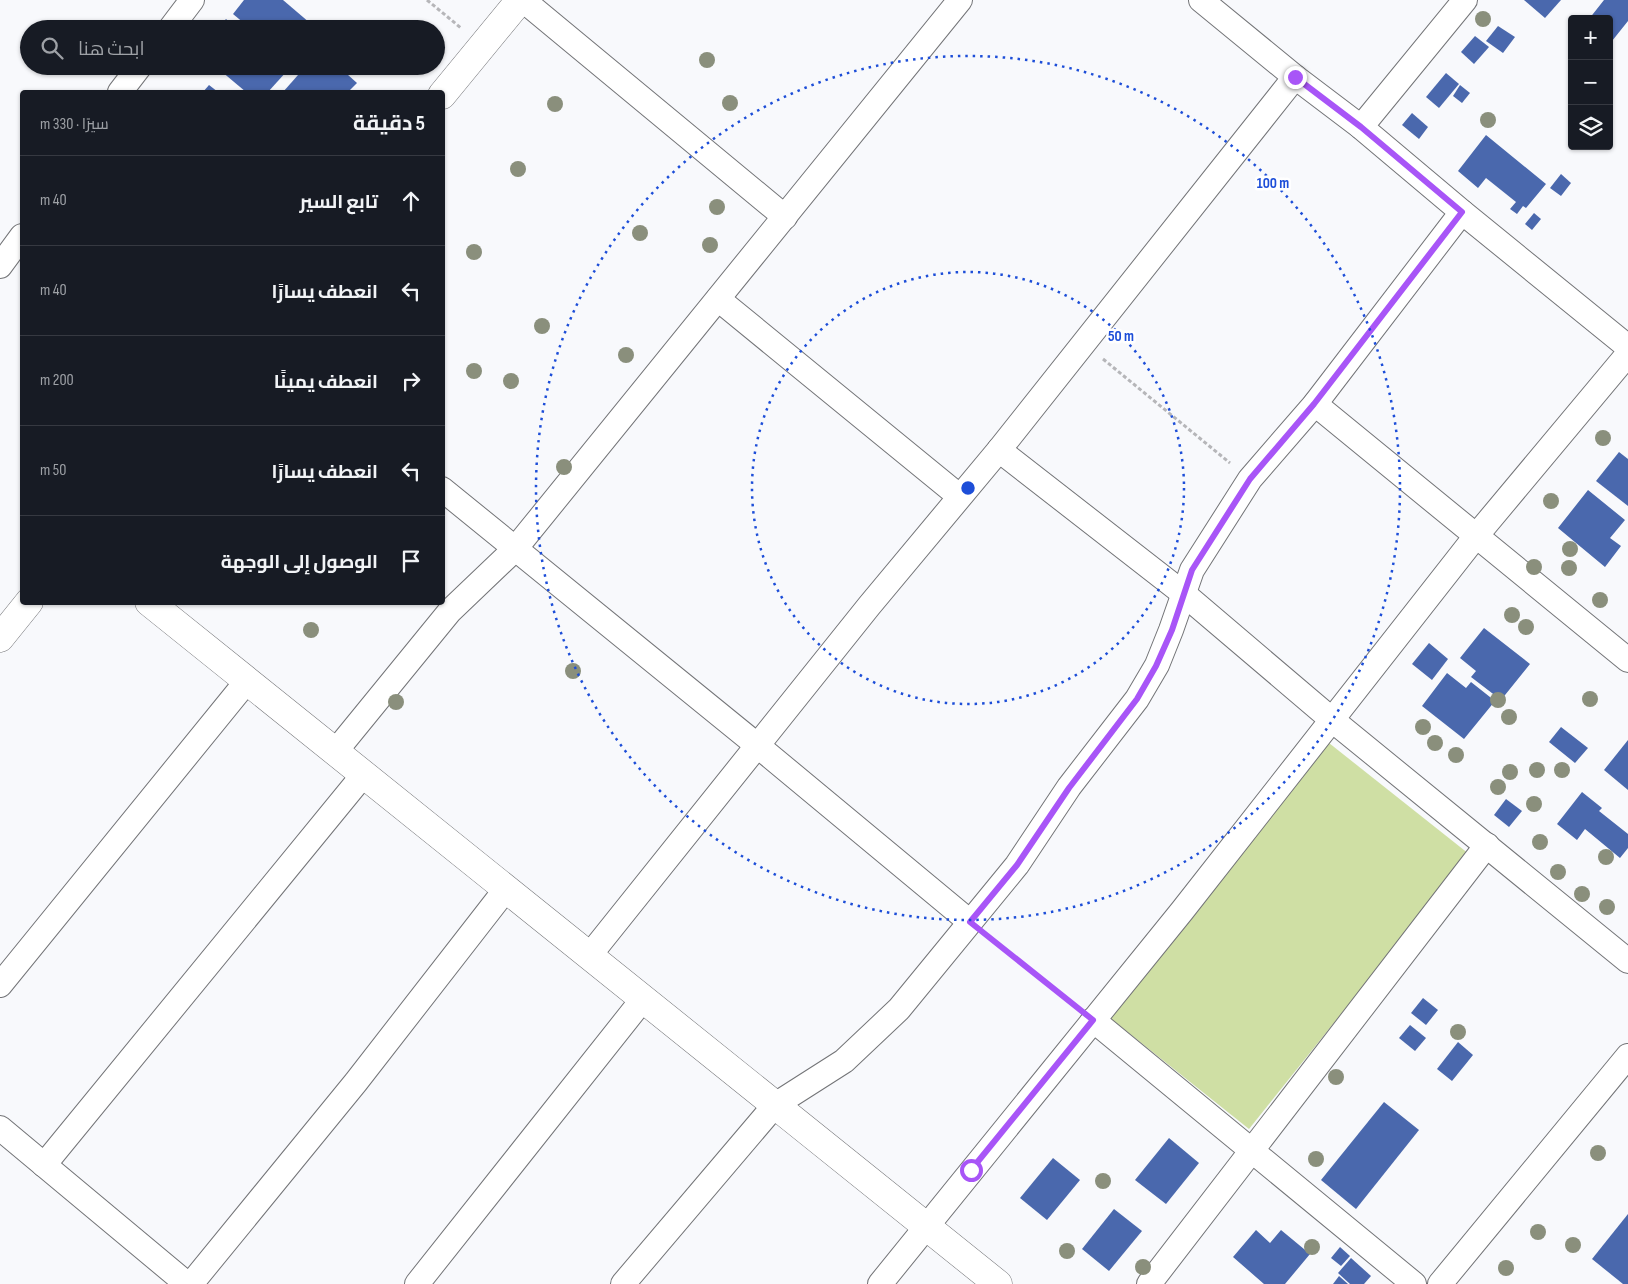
<!DOCTYPE html>
<html lang="ar">
<meta charset="utf-8">
<style>
body{margin:0;font-family:"Sofia Sans Condensed",Cairo,sans-serif;background:#242831;color:#f1f3f6;direction:rtl}
.controls{position:absolute;right:15px;top:15px;display:grid;overflow:hidden;border-radius:5px;box-shadow:0 1px 4px #0004}
.controls button{width:45px;height:45px;display:grid;place-items:center;padding:0;border:0;border-bottom:1px solid #363941;background:#171b24;color:#f1f3f6;font:25px sans-serif}
.stop{position:absolute;width:15px;height:15px;margin:-11px;border:4px solid #a855f7;border-radius:50%;background:#fff}
.stop.end{background:#a855f7;border-color:#fff;box-shadow:0 1px 5px #0008}
.list{margin:0;padding:0;list-style:none}
h2{display:flex;justify-content:space-between;align-items:center;height:65px;margin:0;padding:0 20px;font-size:21px}
h2 small{font-size:16px;font-weight:400;color:#9ea1a6}
.list li{display:grid;grid-template-columns:32px 1fr auto;gap:15px;align-items:center;box-sizing:border-box;height:90px;padding:0 20px;border-top:1px solid #363941}
.list b{display:block;font-size:19px;white-space:nowrap}
.list em{font-size:16px;font-style:normal;color:#9ea1a6}
.icon{flex:none;width:28px;height:28px;fill:none;stroke:currentColor;stroke-width:2;stroke-linecap:round;stroke-linejoin:round}
.map{position:relative;flex:none;width:1628px;height:1284px;overflow:hidden;direction:ltr}
.search{position:absolute;background:#171b24;box-shadow:0 1px 4px #0004;left:20px;top:20px;width:425px;height:55px;display:flex;align-items:center;gap:12px;box-sizing:border-box;padding:0 18px;border-radius:28px;color:#9ea1a6;font-size:19px}
.panel{position:absolute;background:#171b24;box-shadow:0 1px 4px #0004;left:20px;top:90px;width:425px;height:515px;border-radius:5px;direction:rtl}
.map>svg:first-child{display:block}
.green{fill:#cfdfa4}
.building{fill:#4a68ad}
.lines{fill:none;stroke-linecap:round;stroke-linejoin:round}
.street-casing{stroke:#737477;stroke-width:26}
.secondary-casing{stroke:#737477;stroke-width:29}
.path{stroke:#b6b6b9;stroke-width:3;stroke-dasharray:4 2.5;stroke-linecap:butt}
.street{stroke:#fff;stroke-width:24}
.secondary{stroke:#fff;stroke-width:28}
.tree{fill:#8a8f7c}
.route{stroke:#a855f7;stroke-width:6}
.ring{fill:none;stroke:#1d4ed8;stroke-width:2.5;stroke-dasharray:2.5 5}
.centre{fill:#1d4ed8;stroke:#fff;stroke-width:2.5}
.ring-label{font-size:15px;text-anchor:middle;font-weight:bold;fill:#1d4ed8;stroke:#fff;stroke-width:5;stroke-linejoin:round;paint-order:stroke}
</style>
<div class="map">
<svg width="1628" height="1284" viewBox="0 0 1628 1284">
<rect width="100%" height="100%" fill="#f8f9fc"/>
<polygon class="green" points="1329,743 1469,854 1249,1129 1110,1018"/>
<g class="building">
<polygon points="244,0 283,0 317,29 251,29 233,14"/>
<polygon points="1524,0 1561,0 1545,18"/>
<polygon points="1604,0 1628,0 1628,21 1612,41 1609,40 1609,19 1589,19"/>
<polygon points="226,19 237,29 217,29"/>
<polygon points="1498,26 1515,37 1503,53 1486,41"/>
<polygon points="1475,36 1489,47 1474,64 1461,52"/>
<polygon points="215,66 282,66 287,71 268,92 246,92"/>
<polygon points="306,66 338,66 357,83 348,92 283,92"/>
<polygon points="1446,73 1459,84 1439,108 1426,97"/>
<polygon points="209,85 218,92 203,92"/>
<polygon points="1460,85 1470,93 1462,103 1453,96"/>
<polygon points="1412,113 1428,127 1419,139 1402,125"/>
<polygon points="1486,135 1546,184 1526,208 1523,206 1517,214 1510,209 1516,202 1486,178 1478,188 1458,171"/>
<polygon points="1561,174 1571,183 1561,196 1550,188"/>
<polygon points="1534,213 1541,219 1532,230 1525,224"/>
<polygon points="1619,452 1628,459 1628,506 1596,481"/>
<polygon points="1588,490 1625,520 1610,538 1621,546 1605,567 1558,528"/>
<polygon points="1484,628 1530,664 1501,700 1471,677 1476,671 1460,658"/>
<polygon points="1429,643 1448,659 1432,680 1412,664"/>
<polygon points="1447,673 1466,688 1471,682 1495,701 1464,739 1422,706"/>
<polygon points="1561,727 1588,748 1575,763 1549,742"/>
<polygon points="1628,740 1628,790 1604,770"/>
<polygon points="1582,792 1602,808 1599,811 1628,834 1628,848 1620,858 1585,829 1577,840 1557,824"/>
<polygon points="1506,799 1522,811 1509,827 1494,815"/>
<polygon points="1423,998 1438,1010 1426,1025 1411,1013"/>
<polygon points="1410,1025 1426,1038 1415,1051 1399,1038"/>
<polygon points="1458,1042 1473,1055 1452,1081 1437,1069"/>
<polygon points="1384,1102 1419,1130 1356,1209 1321,1180"/>
<polygon points="1169,1138 1199,1163 1166,1204 1135,1180"/>
<polygon points="1053,1158 1080,1180 1047,1220 1020,1198"/>
<polygon points="1114,1209 1142,1231 1109,1271 1082,1249"/>
<polygon points="1628,1214 1628,1284 1623,1284 1592,1259"/>
<polygon points="1256,1230 1270,1243 1281,1230 1310,1254 1285,1284 1264,1284 1233,1257"/>
<polygon points="1340,1247 1350,1256 1341,1266 1331,1258"/>
<polygon points="1351,1258 1371,1276 1364,1284 1350,1284 1338,1273"/>
<polygon points="1339,1276 1348,1284 1333,1284"/>
</g>
<g class="lines">
<defs>
<g id="street">
<polyline points="523,0 785,217"/>
<polyline points="1201,0 1295,77 1361,127 1462,212 1628,347"/>
<polyline points="170,29 192,0"/>
<polyline points="120,92 140,66"/>
<polyline points="1361,127 1465,0"/>
<polyline points="0,266 22,236"/>
<polyline points="718,299 959,496"/>
<polyline points="1315,404 1628,660"/>
<polyline points="999,450 1184,594 1331,719 1628,961"/>
<polyline points="442,489 758,746 970,922"/>
<polyline points="335,752 450,611 515,549 960,0"/>
<polyline points="589,956 869,606 999,450 1295,77"/>
<polyline points="0,985 247,681"/>
<polyline points="1093,1020 1414,1284"/>
<polyline points="0,1128 187,1284"/>
<polyline points="44,1165 364,774"/>
<polyline points="191,1284 356,1082 506,889"/>
<polyline points="417,1284 643,999"/>
<polyline points="623,1284 775,1105 844,1061 899,1009 1017,865 1069,787 1137,699 1157,665 1171,630 1192,570 1250,479 1315,404 1462,212"/>
<polyline points="880,1284 1182,911 1476,536 1628,354"/>
<polyline points="1149,1284 1487,845"/>
<polyline points="1440,1284 1628,1056"/>
</g>
<g id="secondary">
<polyline points="442,95 520,0"/>
<polyline points="149,602 998,1284"/>
<polyline points="0,638 29,602"/>
</g>
</defs>
<use href="#street" class="street-casing"/>
<use href="#secondary" class="secondary-casing"/>
<g class="path">
<polyline points="427,0 461,28"/>
<polyline points="1103,359 1230,463"/>
<polyline points="990,938 1073,1004"/>
</g>
<use href="#street" class="street"/>
<use href="#secondary" class="secondary"/>
</g>
<g class="tree">
<circle cx="1483" cy="19" r="8"/>
<circle cx="707" cy="60" r="8"/>
<circle cx="730" cy="103" r="8"/>
<circle cx="555" cy="104" r="8"/>
<circle cx="1488" cy="120" r="8"/>
<circle cx="518" cy="169" r="8"/>
<circle cx="717" cy="207" r="8"/>
<circle cx="640" cy="233" r="8"/>
<circle cx="710" cy="245" r="8"/>
<circle cx="474" cy="252" r="8"/>
<circle cx="542" cy="326" r="8"/>
<circle cx="626" cy="355" r="8"/>
<circle cx="474" cy="371" r="8"/>
<circle cx="511" cy="381" r="8"/>
<circle cx="1603" cy="438" r="8"/>
<circle cx="564" cy="467" r="8"/>
<circle cx="1551" cy="501" r="8"/>
<circle cx="1570" cy="549" r="8"/>
<circle cx="1534" cy="567" r="8"/>
<circle cx="1569" cy="568" r="8"/>
<circle cx="1600" cy="600" r="8"/>
<circle cx="1512" cy="615" r="8"/>
<circle cx="1526" cy="627" r="8"/>
<circle cx="311" cy="630" r="8"/>
<circle cx="573" cy="671" r="8"/>
<circle cx="1590" cy="699" r="8"/>
<circle cx="1498" cy="700" r="8"/>
<circle cx="396" cy="702" r="8"/>
<circle cx="1509" cy="717" r="8"/>
<circle cx="1423" cy="727" r="8"/>
<circle cx="1435" cy="743" r="8"/>
<circle cx="1456" cy="755" r="8"/>
<circle cx="1537" cy="770" r="8"/>
<circle cx="1562" cy="770" r="8"/>
<circle cx="1510" cy="772" r="8"/>
<circle cx="1498" cy="787" r="8"/>
<circle cx="1534" cy="804" r="8"/>
<circle cx="1540" cy="842" r="8"/>
<circle cx="1606" cy="857" r="8"/>
<circle cx="1558" cy="872" r="8"/>
<circle cx="1582" cy="894" r="8"/>
<circle cx="1607" cy="907" r="8"/>
<circle cx="1458" cy="1032" r="8"/>
<circle cx="1336" cy="1077" r="8"/>
<circle cx="1598" cy="1153" r="8"/>
<circle cx="1316" cy="1159" r="8"/>
<circle cx="1103" cy="1181" r="8"/>
<circle cx="1538" cy="1232" r="8"/>
<circle cx="1573" cy="1245" r="8"/>
<circle cx="1312" cy="1247" r="8"/>
<circle cx="1067" cy="1251" r="8"/>
<circle cx="1143" cy="1267" r="8"/>
<circle cx="1506" cy="1268" r="8"/>
</g>
<g class="lines">
<polyline class="route" points="971,1170 1093,1020 970,922 1017,865 1069,788 1137,699 1156,666 1172,630 1192,570 1250,479 1314,404 1462,212 1361,127 1295,77"/>
</g>
<g class="ring">
<circle cx="968" cy="488" r="216"/>
<circle cx="968" cy="488" r="432"/>
</g>
<circle cx="968" cy="488" r="8" class="centre"/>
<g class="ring-label">
<text x="1273" y="188">100 m</text>
<text x="1121" y="341">50 m</text>
</g>
</svg>
<div class="controls">
<button>+</button>
<button>−</button>
<button><svg class="icon" aria-label="layers" viewBox="0 0 24 24"><path d="M12 4l9 5-9 5-9-5zM3 14l9 5 9-5"/></svg></button>
</div>
<div class="stop" style="left:971px;top:1170px"></div>
<div class="stop end" style="left:1295px;top:77px"></div>
<div class="search"><svg class="icon" aria-label="search" viewBox="0 0 24 24"><circle cx="10" cy="10" r="6"/><path d="M15 15l6 6"/></svg>ابحث هنا</div>
<section class="panel">
<h2>5 دقيقة<small>سيرًا · 330 m</small></h2>
<ul class="list">
<li><svg class="icon" aria-label="ahead" viewBox="0 0 24 24"><path d="M12 20V5M6 11l6-6 6 6"/></svg><div><b>تابع السير</b></div><em>40 m</em></li>
<li><svg class="icon" aria-label="left" viewBox="0 0 24 24"><path d="M17 20v-9H6M10 6l-5 5 5 5"/></svg><div><b>انعطف يسارًا</b></div><em>40 m</em></li>
<li><svg class="icon" aria-label="right" viewBox="0 0 24 24"><path d="M7 20v-9h11M14 6l5 5-5 5"/></svg><div><b>انعطف يمينًا</b></div><em>200 m</em></li>
<li><svg class="icon" aria-label="left" viewBox="0 0 24 24"><path d="M17 20v-9H6M10 6l-5 5 5 5"/></svg><div><b>انعطف يسارًا</b></div><em>50 m</em></li>
<li><svg class="icon" aria-label="arrive" viewBox="0 0 24 24"><path d="M6 21V4h12l-3 4 3 4H6"/></svg><div><b>الوصول إلى الوجهة</b></div></li>
</ul>
</section>
</div>
